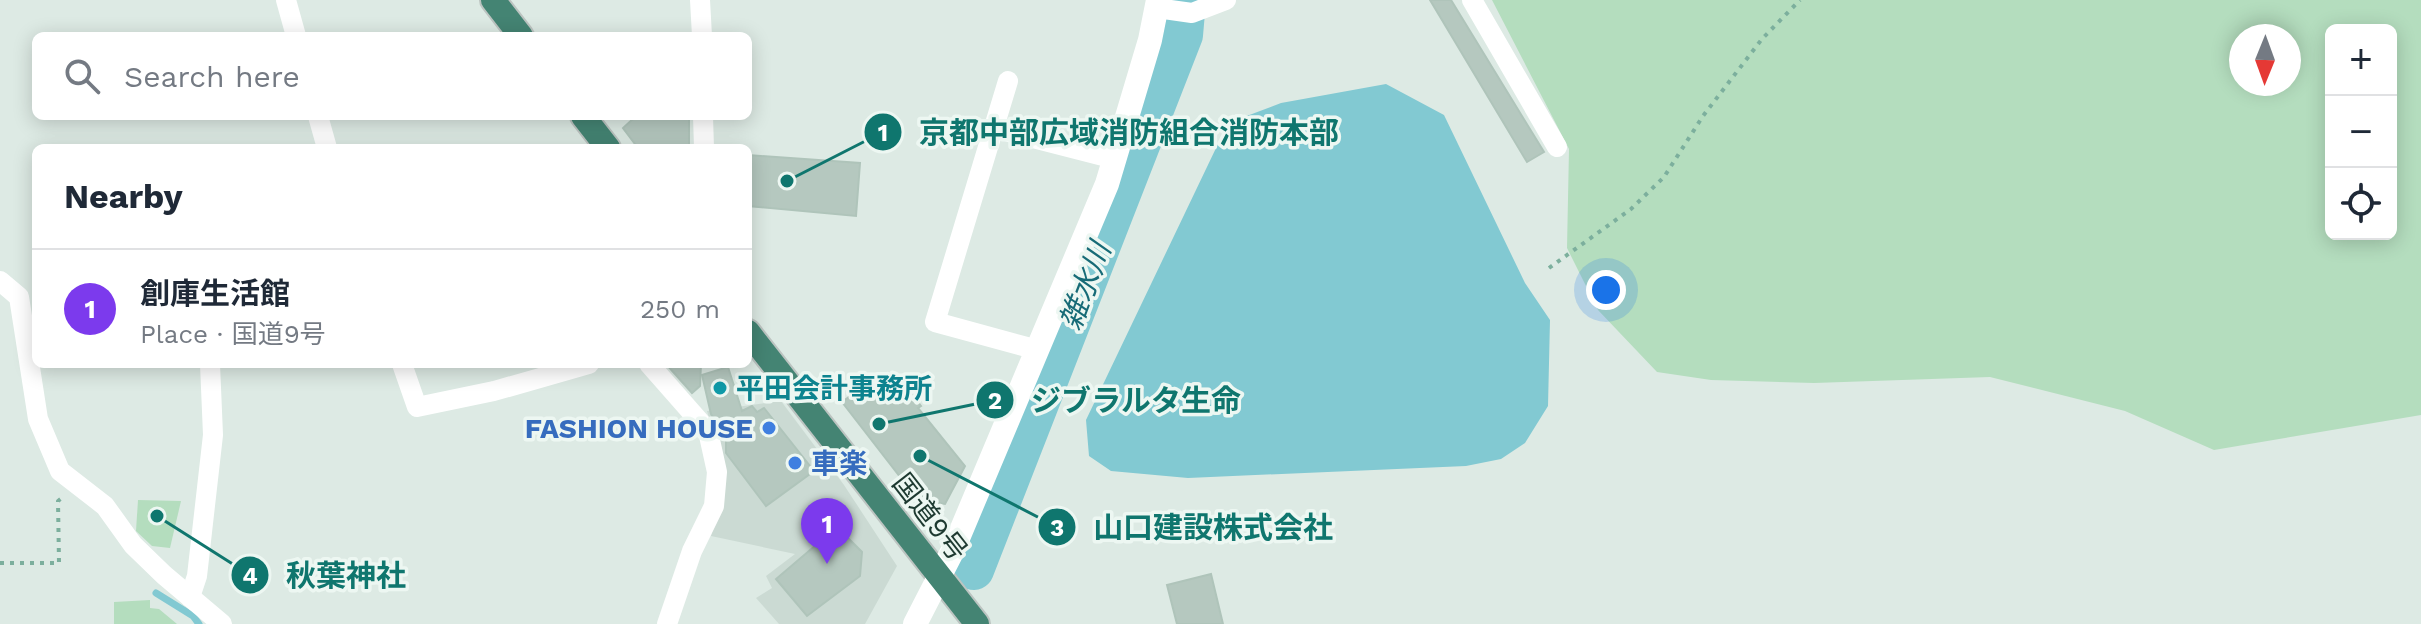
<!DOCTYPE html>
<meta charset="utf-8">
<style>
body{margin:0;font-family:"Work Sans","Noto Sans JP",sans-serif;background:#f2f2f3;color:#1f2937}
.controls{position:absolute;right:24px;top:24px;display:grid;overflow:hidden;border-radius:12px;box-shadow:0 4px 20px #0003}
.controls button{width:72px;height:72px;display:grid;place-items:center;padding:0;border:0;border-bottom:2px solid #e0e1e3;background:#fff;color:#1f2937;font:40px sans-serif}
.compass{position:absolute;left:2229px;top:24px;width:72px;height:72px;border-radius:50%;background:#fff;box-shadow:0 4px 20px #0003;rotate:181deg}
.you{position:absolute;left:1606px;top:290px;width:28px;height:28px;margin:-20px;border:6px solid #fff;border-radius:50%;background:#1a73e8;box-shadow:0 0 0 12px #1a73e833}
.badge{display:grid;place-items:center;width:52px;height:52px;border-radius:50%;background:#7c3aed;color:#fff;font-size:26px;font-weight:700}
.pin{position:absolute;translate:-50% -66px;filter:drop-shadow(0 2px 4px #0008)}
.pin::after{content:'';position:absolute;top:42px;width:28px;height:24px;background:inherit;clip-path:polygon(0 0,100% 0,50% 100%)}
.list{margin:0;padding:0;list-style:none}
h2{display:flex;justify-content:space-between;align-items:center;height:104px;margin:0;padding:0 32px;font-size:34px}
h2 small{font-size:26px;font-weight:400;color:#747a83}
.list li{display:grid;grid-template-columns:52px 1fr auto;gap:24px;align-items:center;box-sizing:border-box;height:120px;padding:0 32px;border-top:2px solid #e0e1e3}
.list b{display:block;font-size:30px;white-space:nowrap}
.list p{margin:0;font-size:26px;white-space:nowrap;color:#747a83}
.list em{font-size:26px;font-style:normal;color:#747a83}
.icon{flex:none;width:44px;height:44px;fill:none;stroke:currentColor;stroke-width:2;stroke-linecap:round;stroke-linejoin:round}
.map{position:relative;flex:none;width:2421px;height:624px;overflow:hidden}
.search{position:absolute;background:#fff;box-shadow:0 4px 20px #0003;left:32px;top:32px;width:720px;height:88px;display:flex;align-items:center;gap:20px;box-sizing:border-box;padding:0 28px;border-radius:12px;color:#747a83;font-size:30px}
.panel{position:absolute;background:#fff;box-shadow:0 4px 20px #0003;left:32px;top:144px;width:720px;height:224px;border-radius:12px}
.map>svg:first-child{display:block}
.built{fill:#cbdad3}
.green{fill:#b4ddbe;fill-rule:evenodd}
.water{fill:#82c9d2}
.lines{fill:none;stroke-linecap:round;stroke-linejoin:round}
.stream{stroke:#82c9d2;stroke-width:7}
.river{stroke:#82c9d2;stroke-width:40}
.building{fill:#b5c8bf;stroke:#afc4ba;stroke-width:2}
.trunk-casing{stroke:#bcc4c1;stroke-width:28}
.path{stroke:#7caf9d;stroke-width:4;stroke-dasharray:4 6;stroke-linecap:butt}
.minor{stroke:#fff;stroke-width:20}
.tertiary{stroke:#fff;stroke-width:24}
.trunk{stroke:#448473;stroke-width:24}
.culture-dot{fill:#0f9aa8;stroke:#edf7f2;stroke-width:3}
.shop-dot{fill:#3f7fe0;stroke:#edf7f2;stroke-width:3}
.labels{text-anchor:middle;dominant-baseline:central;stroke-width:7;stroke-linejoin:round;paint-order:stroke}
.culture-label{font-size:28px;font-weight:bold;fill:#0d838f;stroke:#edf7f2;text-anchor:start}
.shop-label{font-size:28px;font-weight:bold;fill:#366cbe;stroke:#edf7f2;text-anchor:end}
.street-label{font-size:28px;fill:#1e3a31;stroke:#edf7f2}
.water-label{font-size:30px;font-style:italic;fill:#176b77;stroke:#edf7f2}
.leader{fill:none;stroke:#0f766e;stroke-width:3}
.callout-dot{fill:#0f766e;stroke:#edf7f2;stroke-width:3}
.mark-label{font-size:24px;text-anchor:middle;font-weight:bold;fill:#fff}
.callout-label{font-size:30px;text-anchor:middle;font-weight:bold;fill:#0f766e;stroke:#edf7f2;stroke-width:7;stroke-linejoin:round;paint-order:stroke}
</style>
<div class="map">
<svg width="2421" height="624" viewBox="0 0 2421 624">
<rect width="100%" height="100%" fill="#ddeae4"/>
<polygon class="built" points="781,401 844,485 897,566 865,624 779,624 756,598 772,588 766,576 795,554 711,536 723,490 722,462 707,411"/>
<g class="green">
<path d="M1492 0H2421V415L2214 450 2125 411 1990 377 1814 383 1711 380 1657 372 1598 310 1567 248 1569 149ZM2331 30H2391V234H2331ZM2241 36H2289V84H2241Z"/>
<polygon points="138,500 181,501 170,548 152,546 136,531"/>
<polygon points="150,600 150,608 159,609 177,624 114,624 114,602"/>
</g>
<polygon class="water" points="1386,84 1444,115 1525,283 1550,320 1548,406 1525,443 1501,459 1466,466 1188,478 1111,471 1089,456 1086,420 1228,123 1281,103"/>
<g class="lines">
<polyline class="stream" points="156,593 193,616 199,624"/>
<polyline class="river" points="974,570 1183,35 1186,0"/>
</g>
<g class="building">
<polygon points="1430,0 1451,0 1544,152 1527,162"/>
<polygon points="636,116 689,116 689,148 638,148 623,128"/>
<polygon points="748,155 860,163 856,216 748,206"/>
<polygon points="666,364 701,364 700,386 692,393"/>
<polygon points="728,367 742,411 752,406 757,412 764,408 814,471 766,506 726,453 726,439 711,414 702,375"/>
<polygon points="901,380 921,406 918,408 965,466 945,504 918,500 842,402 864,386 891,385"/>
<polygon points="837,527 862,552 860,576 807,616 776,579"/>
<polygon points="1211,574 1223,624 1177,624 1167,585"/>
</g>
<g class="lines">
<defs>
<g id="trunk">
<polyline points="493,0 521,36"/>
<polyline points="583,116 608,148"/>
<polyline points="748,332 977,624"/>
</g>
</defs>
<use href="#trunk" class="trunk-casing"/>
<g class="path">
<polyline points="1549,268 1631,209 1664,177 1703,116 1762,39 1800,0"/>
<polyline points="0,563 59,563 58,501 62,498"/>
</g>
<g class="minor">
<polyline points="286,0 296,36"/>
<polyline points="700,0 702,36"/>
<polyline points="1472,0 1557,147"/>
<polyline points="1157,8 1192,13 1226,0"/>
<polyline points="1008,81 935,322 1038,350"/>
<polyline points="318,116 327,148"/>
<polyline points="703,116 704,148"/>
<polyline points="994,128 1115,159"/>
<polyline points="0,281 19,297 38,419 60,471 105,506 133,545 164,575 222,624"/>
<polyline points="402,364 417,407 494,391 589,364"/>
<polyline points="649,364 708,431 717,472 714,506 692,551 667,624"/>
<polyline points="190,597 197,576 213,435 210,364"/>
</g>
<polyline class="tertiary" points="915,624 953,550 1107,184 1150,40 1158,0"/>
<use href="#trunk" class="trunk"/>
</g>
<circle class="culture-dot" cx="720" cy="388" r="8"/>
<g class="shop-dot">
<circle cx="769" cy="428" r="8"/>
<circle cx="795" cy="463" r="8"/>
</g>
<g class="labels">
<g class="culture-label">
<text x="736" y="388">平田会計事務所</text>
</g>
<g class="shop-label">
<text x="753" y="428">FASHION HOUSE</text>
<text x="811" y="463" text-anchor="start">車楽</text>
</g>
<g class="street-label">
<text transform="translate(930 517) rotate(52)">国道9号</text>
</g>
<g class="water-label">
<text transform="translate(1085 286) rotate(-69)">雑水川</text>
</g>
</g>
<path class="leader" d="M787 181L883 132M879 424L995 400M920 456L1057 527M157 516L250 575"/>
<g class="callout-dot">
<circle cx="787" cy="181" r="8"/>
<circle cx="879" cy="424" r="8"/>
<circle cx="920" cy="456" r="8"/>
<circle cx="157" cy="516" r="8"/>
<circle cx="883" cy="132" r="20"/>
<circle cx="995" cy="400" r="20"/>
<circle cx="1057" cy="527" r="20"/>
<circle cx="250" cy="575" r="20"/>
</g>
<g class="mark-label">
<text x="883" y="141">1</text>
<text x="995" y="409">2</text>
<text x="1057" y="536">3</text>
<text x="250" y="584">4</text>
</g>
<g class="callout-label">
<text x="1129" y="143">京都中部広域消防組合消防本部</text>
<text x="1136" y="411">ジブラルタ生命</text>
<text x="1213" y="538">山口建設株式会社</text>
<text x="346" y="586">秋葉神社</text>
</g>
</svg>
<div class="controls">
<button>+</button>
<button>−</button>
<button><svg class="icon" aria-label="locate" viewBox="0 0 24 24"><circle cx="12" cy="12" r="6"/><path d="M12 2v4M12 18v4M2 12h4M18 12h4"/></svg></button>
</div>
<svg class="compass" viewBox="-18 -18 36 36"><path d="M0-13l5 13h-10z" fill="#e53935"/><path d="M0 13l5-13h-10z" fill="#747a83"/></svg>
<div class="you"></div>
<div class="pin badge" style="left:827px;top:564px">1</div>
<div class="search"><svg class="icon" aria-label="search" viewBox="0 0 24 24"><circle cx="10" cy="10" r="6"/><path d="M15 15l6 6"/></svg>Search here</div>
<section class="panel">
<h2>Nearby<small></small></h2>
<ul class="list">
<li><span class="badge">1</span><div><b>創庫生活館</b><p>Place · 国道9号</p></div><em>250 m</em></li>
</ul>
</section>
</div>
